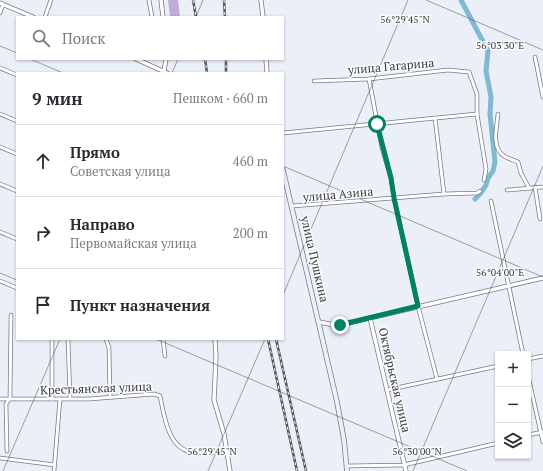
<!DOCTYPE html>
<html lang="ru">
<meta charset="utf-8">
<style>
body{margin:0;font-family:"PT Serif",serif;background:#f7f7f7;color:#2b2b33}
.controls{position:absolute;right:12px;bottom:12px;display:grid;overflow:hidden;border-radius:0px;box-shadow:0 1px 3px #0004}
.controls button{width:36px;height:36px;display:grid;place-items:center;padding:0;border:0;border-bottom:1px solid #e1e1e2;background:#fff;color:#2b2b33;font:20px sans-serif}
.stop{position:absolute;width:12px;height:12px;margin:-9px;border:3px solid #018263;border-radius:50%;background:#fff}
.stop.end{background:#018263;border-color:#fff;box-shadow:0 1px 4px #0008}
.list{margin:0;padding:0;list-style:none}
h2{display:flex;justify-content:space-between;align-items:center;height:52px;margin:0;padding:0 16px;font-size:17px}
h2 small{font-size:13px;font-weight:400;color:#7c7c81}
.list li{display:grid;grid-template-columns:26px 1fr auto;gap:12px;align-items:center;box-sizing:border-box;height:72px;padding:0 16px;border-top:1px solid #e1e1e2}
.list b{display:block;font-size:15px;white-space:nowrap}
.list p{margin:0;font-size:13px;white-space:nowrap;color:#7c7c81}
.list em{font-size:13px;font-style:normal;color:#7c7c81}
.icon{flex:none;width:22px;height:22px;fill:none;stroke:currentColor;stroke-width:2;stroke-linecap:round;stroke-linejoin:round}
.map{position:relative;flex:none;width:543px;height:471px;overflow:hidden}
.search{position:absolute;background:#fff;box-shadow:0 1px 3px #0004;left:16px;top:16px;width:268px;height:44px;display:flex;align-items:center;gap:10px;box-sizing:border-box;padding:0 14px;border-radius:0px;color:#7c7c81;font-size:15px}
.panel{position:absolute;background:#fff;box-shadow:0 1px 3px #0004;left:16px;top:72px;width:268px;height:268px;border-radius:0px}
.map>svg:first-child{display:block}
.forest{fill:#c1aad7}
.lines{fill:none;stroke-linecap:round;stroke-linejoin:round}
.river{stroke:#82b8d1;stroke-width:5}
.minor-casing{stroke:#777a82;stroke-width:4.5}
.tertiary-casing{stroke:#777a82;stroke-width:5}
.secondary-casing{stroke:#777a82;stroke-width:5.5}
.minor{stroke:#fff;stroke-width:3}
.tertiary{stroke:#fff;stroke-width:3.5}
.secondary{stroke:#efeefc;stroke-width:4}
.rail-casing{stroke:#54565a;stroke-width:2.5}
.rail{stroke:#fbfcfe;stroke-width:1;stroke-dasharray:3;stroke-linecap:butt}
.route{stroke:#018263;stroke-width:5}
.ticks{fill:none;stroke:#37393c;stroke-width:1;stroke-opacity:0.45}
.labels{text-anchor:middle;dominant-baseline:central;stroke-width:3;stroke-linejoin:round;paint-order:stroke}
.street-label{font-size:12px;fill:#37393c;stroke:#fbfcfe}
.ticks-label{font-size:10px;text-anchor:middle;fill:#37393c;stroke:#fbfcfe;stroke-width:3;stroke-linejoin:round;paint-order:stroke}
</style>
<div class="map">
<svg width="543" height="471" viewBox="0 0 543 471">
<rect width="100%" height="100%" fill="#ebeff8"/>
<polygon class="forest" points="168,0 178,0 180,17 170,17"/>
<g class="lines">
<polyline class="river" points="461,0 488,51 486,71 491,97 490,114 495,162 493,171 488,178 486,185 480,194 475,199"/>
<defs>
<g id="minor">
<polyline points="149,0 152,17"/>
<polyline points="0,13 3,4"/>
<polyline points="45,17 51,0"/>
<polyline points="535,57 543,97"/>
<polyline points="0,68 17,75"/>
<polyline points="369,79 382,148 391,178 394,198 418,306 437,379"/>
<polyline points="314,81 369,79 448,70 469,72 477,94 477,114 486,169 484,180"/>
<polyline points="0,114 17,121"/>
<path d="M498 114C497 126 491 148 504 156 508 159 514 160 518 162L521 173 529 188"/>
<polyline points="435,118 444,194"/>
<polyline points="283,133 477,114"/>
<polyline points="0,147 17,154"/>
<polyline points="0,184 17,191"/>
<polyline points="535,187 540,219"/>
<polyline points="507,190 543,187"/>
<polyline points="491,201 523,354"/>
<polyline points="292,206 444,194 477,193 480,191"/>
<polyline points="0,232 17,239"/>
<polyline points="0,281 17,288"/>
<polyline points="68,339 70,399"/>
<polyline points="106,339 109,348 110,397"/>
<polyline points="163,339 165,356"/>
<polyline points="528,359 543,356"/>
<polyline points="528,376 543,442"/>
<polyline points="387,390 498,366"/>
<path d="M0 399H89L154 394 160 396C164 415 168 449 192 452 203 454 216 452 227 451"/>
<polyline points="52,399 52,339"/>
<polyline points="528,435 543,432"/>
<polyline points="7,451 6,404 10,398 11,315"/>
<polyline points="0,458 55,465"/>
<polyline points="347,466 404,465 498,443"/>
<polyline points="54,471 60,399"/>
</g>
<g id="tertiary">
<polyline points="161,0 163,17"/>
<polyline points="261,0 263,17"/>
<polyline points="0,3 33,17"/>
<polyline points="136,59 167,73"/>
<polyline points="266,59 267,73"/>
<polyline points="164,71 166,59"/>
<polyline points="370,318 406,471"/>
<polyline points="319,322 334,325 348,323 543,278"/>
<polyline points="215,339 216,357 214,400 224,434 230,471"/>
</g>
<polyline id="secondary" points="283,170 337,402 344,440 347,471"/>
</defs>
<use href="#minor" class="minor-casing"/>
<use href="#tertiary" class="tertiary-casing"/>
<use href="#secondary" class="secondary-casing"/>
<use href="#minor" class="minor"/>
<use href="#tertiary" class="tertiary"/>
<use href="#secondary" class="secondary"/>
<defs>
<g id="rail">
<polyline points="193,0 196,17"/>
<polyline points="224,0 225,17"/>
<polyline points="205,59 207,73"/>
<polyline points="226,59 226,73"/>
<polyline points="268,339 297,471"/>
<polyline points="276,339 306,471"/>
</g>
</defs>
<use href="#rail" class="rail-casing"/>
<use href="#rail" class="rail"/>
</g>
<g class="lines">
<polyline class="route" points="340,325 418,306 394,198 391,178 377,124"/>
</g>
<path class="ticks" d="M426 0 543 50M196 17 203 0M0 46 17 53M30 59 63 73M172 73 178 59M283 166 543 277M0 273 17 280M283 295 408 0M156 339 467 471M3 471 60 339M208 471 265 339M413 471 543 166"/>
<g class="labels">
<g class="street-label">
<text transform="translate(391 66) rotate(-5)">улица Гагарина</text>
<text transform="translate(338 194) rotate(-5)">улица Азина</text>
<text transform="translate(315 259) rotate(77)">улица Пушкина</text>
<text transform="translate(395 380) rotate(77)">Октябрьская улица</text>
<text transform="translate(96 388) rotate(-2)">Крестьянская улица</text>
</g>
</g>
<g class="ticks-label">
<text x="405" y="23">56°29'45"N</text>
<text x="500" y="49">56°03'30"E</text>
<text x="500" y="276">56°04'00"E</text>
<text x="212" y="455">56°29'45"N</text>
<text x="417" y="455">56°30'00"N</text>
</g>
</svg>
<div class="controls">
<button>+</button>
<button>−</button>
<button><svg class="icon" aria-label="layers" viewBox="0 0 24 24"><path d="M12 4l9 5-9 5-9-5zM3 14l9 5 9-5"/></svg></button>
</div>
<div class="stop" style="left:377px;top:124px"></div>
<div class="stop end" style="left:340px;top:325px"></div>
<div class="search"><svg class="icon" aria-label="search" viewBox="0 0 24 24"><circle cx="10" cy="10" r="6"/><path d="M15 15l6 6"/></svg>Поиск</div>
<section class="panel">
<h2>9 мин<small>Пешком · 660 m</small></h2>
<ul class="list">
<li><svg class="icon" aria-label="ahead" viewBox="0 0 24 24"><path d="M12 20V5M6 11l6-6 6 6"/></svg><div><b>Прямо</b><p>Советская улица</p></div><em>460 m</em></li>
<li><svg class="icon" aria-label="right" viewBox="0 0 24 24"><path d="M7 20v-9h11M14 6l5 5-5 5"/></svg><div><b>Направо</b><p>Первомайская улица</p></div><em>200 m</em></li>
<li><svg class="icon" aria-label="arrive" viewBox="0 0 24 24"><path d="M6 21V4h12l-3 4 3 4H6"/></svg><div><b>Пункт назначения</b></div></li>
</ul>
</section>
</div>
